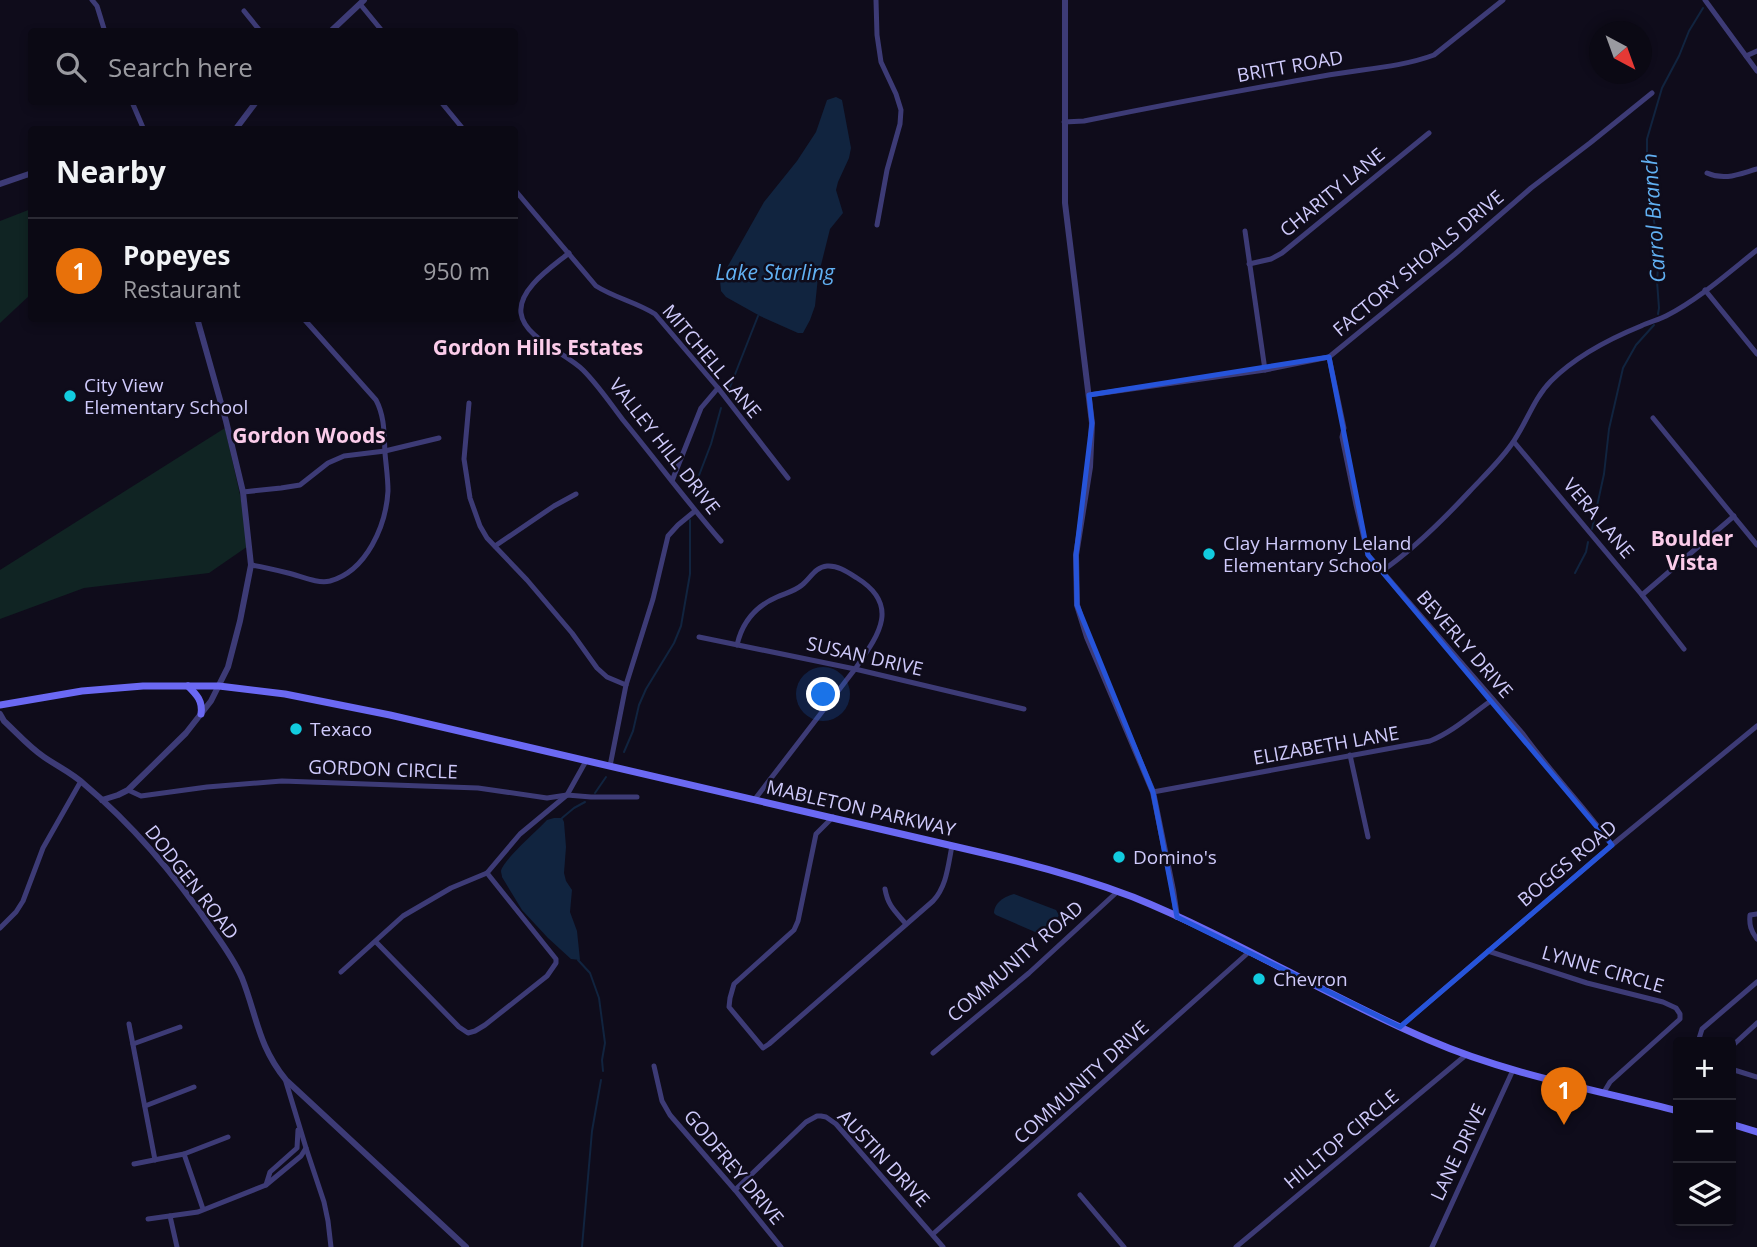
<!DOCTYPE html>
<meta charset="utf-8">
<style>
body{margin:0;font-family:"Open Sans",sans-serif;background:#191722;color:#f1f3f6}
.controls{position:absolute;right:21px;bottom:21px;display:grid;overflow:hidden;border-radius:7px;box-shadow:0 4px 10px #0003}
.controls button{width:63px;height:63px;display:grid;place-items:center;padding:0;border:0;border-bottom:2px solid #2b2a34;background:#0b0914;color:#f1f3f6;font:35px sans-serif}
.compass{position:absolute;left:1589px;top:21px;width:63px;height:63px;border-radius:50%;background:#0b0914;box-shadow:0 4px 10px #0003;rotate:139deg}
.you{position:absolute;left:824px;top:695px;width:24px;height:24px;margin:-18px;border:5px solid #fff;border-radius:50%;background:#1a73e8;box-shadow:0 0 0 10px #1a73e833}
.badge{display:grid;place-items:center;width:46px;height:46px;border-radius:50%;background:#1a73e8;color:#fff;font-size:23px;font-weight:700}
.pin{position:absolute;translate:-50% -58px;filter:drop-shadow(0 2px 4px #0008)}
.pin::after{content:'';position:absolute;top:37px;width:24px;height:21px;background:inherit;clip-path:polygon(0 0,100% 0,50% 100%)}
.list{margin:0;padding:0;list-style:none}
h2{display:flex;justify-content:space-between;align-items:center;height:91px;margin:0;padding:0 28px;font-size:30px}
h2 small{font-size:23px;font-weight:400;color:#9a9aa0}
.list li{display:grid;grid-template-columns:46px 1fr auto;gap:21px;align-items:center;box-sizing:border-box;height:105px;padding:0 28px;border-top:2px solid #2b2a34}
.list b{display:block;font-size:26px;white-space:nowrap}
.list p{margin:0;font-size:23px;white-space:nowrap;color:#9a9aa0}
.list em{font-size:23px;font-style:normal;color:#9a9aa0}
.icon{flex:none;width:38px;height:38px;fill:none;stroke:currentColor;stroke-width:2;stroke-linecap:round;stroke-linejoin:round}
.map{position:relative;flex:none;width:1757px;height:1247px;overflow:hidden}
.search{position:absolute;background:#0b0914;box-shadow:0 4px 10px #0003;left:28px;top:28px;width:490px;height:77px;display:flex;align-items:center;gap:18px;box-sizing:border-box;padding:0 24px;border-radius:7px;color:#9a9aa0;font-size:26px}
.panel{position:absolute;background:#0b0914;box-shadow:0 4px 10px #0003;left:28px;top:126px;width:490px;height:196px;border-radius:7px}
.map>svg:first-child{display:block}
.green{fill:#102423}
.water{fill:#11243f}
.lines{fill:none;stroke-linecap:round;stroke-linejoin:round}
.stream{stroke:#11243f;stroke-width:2}
.minor{stroke:#3d3b76;stroke-width:5}
.tertiary{stroke:#3d3b76;stroke-width:6}
.secondary{stroke:#6b69f3;stroke-width:7}
.marked{fill:none;stroke:#2654da;stroke-width:5;stroke-linejoin:round}
.poi-dot{fill:#12ccdf;stroke:#0f0c1b;stroke-width:2.5}
.labels{text-anchor:middle;dominant-baseline:central;stroke-width:5;stroke-linejoin:round;paint-order:stroke}
.street-label{font-size:19px;fill:#cfcafb;stroke:#0f0c1b}
.poi-label{font-size:19px;fill:#cfcafb;stroke:#0f0c1b;text-anchor:start}
.water-label{font-size:21px;font-style:italic;fill:#61b0f2;stroke:#0f0c1b}
.neighbourhood-label{font-size:21px;font-weight:bold;fill:#fbccea;stroke:#0f0c1b}
</style>
<div class="map">
<svg width="1757" height="1247" viewBox="0 0 1757 1247">
<rect width="100%" height="100%" fill="#0f0c1b"/>
<g class="green">
<polygon points="31,209 31,294 0,323 0,221"/>
<polygon points="225,428 251,544 209,573 84,588 0,619 0,570"/>
</g>
<g class="water">
<polygon points="836,97 842,100 851,148 849,158 838,182 836,190 843,213 830,229 818,277 815,306 810,320 803,333 798,333 760,316 726,297 721,291 720,280 764,202 797,161 816,132 827,100"/>
<path d="M554 818H562L564 822 566 847 564 873 566 881 572 890 570 912 577 931 580 960 571 959 548 938 522 910 502 877C502 875 501 873 501 871 503 860 538 830 547 820Z"/>
<path d="M1014 894 1056 910 1059 915 1049 933 1042 935 996 915 994 913C994 903 1005 896 1014 894Z"/>
</g>
<g class="lines">
<g class="stream">
<polyline points="1658,314 1659,308 1657,281 1659,254 1647,175 1647,139 1662,88 1679,56 1689,31 1703,8"/>
<polyline points="730,387 758,316"/>
<polyline points="693,491 711,444 721,408"/>
<polyline points="1592,529 1604,474 1609,429 1623,368 1636,345 1654,325"/>
<polyline points="1575,573 1586,552 1588,542"/>
<polyline points="624,752 633,731 639,705 646,689 674,643 681,626 690,574 690,520"/>
<polyline points="595,793 606,777"/>
<polyline points="562,818 574,808 585,802"/>
<polyline points="578,960 590,973 599,998 605,1043 602,1060 603,1071"/>
<polyline points="582,1247 592,1131 601,1080"/>
</g>
<g class="minor">
<polyline points="92,0 97,6 105,32"/>
<polyline points="876,0 877,35 881,62 896,94 901,110 900,124 887,170 877,225"/>
<polyline points="1705,0 1757,71"/>
<polyline points="360,4 383,32"/>
<polyline points="244,11 261,32"/>
<polyline points="1746,56 1757,51"/>
<polyline points="132,102 144,130"/>
<polyline points="441,102 464,130"/>
<path d="M1064 122 1084 121C1163 105 1243 90 1323 76 1359 69 1399 68 1434 55L1503 0"/>
<path d="M1707 173C1725 181 1739 174 1757 169"/>
<path d="M514 189 596 286C615 298 636 302 655 314L718 388 788 478"/>
<polyline points="1245,231 1265,370"/>
<path d="M569 253C552 267 518 289 521 313 524 338 566 353 583 370 598 385 610 403 623 420 656 460 687 502 721 541"/>
<polyline points="1249,264 1271,259 1282,253 1429,133"/>
<polyline points="1705,290 1757,354"/>
<path d="M1329 357 1344 428 1342 437 1356 505 1368 555 1523 734C1551 773 1584 806 1612 845"/>
<polyline points="1089,395 1265,370 1329,357 1455,254 1531,188 1590,143 1652,93"/>
<polyline points="469,403 464,459 470,498 480,526 487,538 527,580 572,633 597,668 607,677 626,685"/>
<polyline points="1653,418 1757,545"/>
<polyline points="1514,442 1642,595 1684,649"/>
<polyline points="672,481 701,408 718,388"/>
<polyline points="243,492 281,488 300,485 328,463 344,456 385,451 439,438"/>
<polyline points="495,546 554,506 576,494"/>
<path d="M251 565C264 567 276 570 288 573 301 576 317 584 330 581 367 571 386 525 388 491 388 478 386 465 385 453 384 435 385 417 376 400L303 318"/>
<path d="M1382 571C1414 549 1442 521 1469 492 1483 477 1499 462 1511 445 1526 425 1533 399 1551 381 1576 356 1609 339 1641 326 1649 322 1658 320 1666 316 1699 299 1728 273 1757 250"/>
<polyline points="1642,595 1734,516"/>
<polyline points="699,637 855,669 1024,709"/>
<path d="M737 645C742 623 756 606 777 597 786 593 795 591 802 585 810 579 815 567 827 566 838 565 849 573 857 578 902 606 877 637 855 669L755 799"/>
<polyline points="1350,755 1368,837"/>
<polyline points="610,766 626,685 653,599 668,536 678,525 695,511"/>
<polyline points="128,790 141,796 207,787 282,781 478,788 547,798 567,795 591,797 637,797"/>
<path d="M1153 792 1430 741C1453 732 1472 714 1492 700"/>
<path d="M833 817 816 834 798 921 794 930 734 984 730 998 729 1007 763 1048 769 1044 933 901C947 886 948 865 952 846"/>
<path d="M885 889C888 906 895 911 906 924"/>
<path d="M1757 914 1750 915C1749 925 1751 931 1757 939"/>
<polyline points="0,928 16,912 23,901 43,848 81,781"/>
<polyline points="376,942 459,1027 468,1033 475,1031 485,1025 547,976 556,963 556,959 487,873"/>
<polyline points="1488,951 1587,983 1663,1002 1676,1008 1680,1014 1680,1019 1610,1082 1604,1092"/>
<polyline points="341,972 403,916 451,888 487,873 520,834 567,795 586,761"/>
<polyline points="129,1024 155,1160"/>
<polyline points="1400,1027 1612,845 1757,726"/>
<polyline points="1698,1042 1702,1029 1757,982"/>
<polyline points="133,1044 180,1027"/>
<polyline points="1731,1047 1757,1023"/>
<polyline points="933,1053 1029,973 1117,892"/>
<polyline points="654,1066 662,1101 670,1115 735,1190 781,1247"/>
<polyline points="1731,1069 1757,1077"/>
<polyline points="286,1082 306,1148 324,1202 328,1221 331,1247"/>
<polyline points="145,1106 194,1087"/>
<polyline points="184,1154 203,1209"/>
<polyline points="134,1164 184,1154 228,1137"/>
<polyline points="266,1185 270,1172 297,1148 298,1130"/>
<polyline points="735,1190 806,1122 817,1116 821,1116 826,1117 836,1124 943,1247"/>
<polyline points="1080,1195 1124,1247"/>
<polyline points="170,1216 177,1247"/>
<polyline points="148,1219 198,1212 266,1185 301,1156 306,1148"/>
<polyline points="933,1234 1249,952"/>
<polyline points="1236,1247 1466,1055"/>
<polyline points="1432,1247 1513,1070"/>
</g>
<g class="tertiary">
<polyline points="1065,0 1065,203 1092,423 1090,467 1076,555 1077,605 1087,637 1153,792 1173,890 1177,917"/>
<polyline points="330,32 364,0"/>
<polyline points="235,130 256,102"/>
<polyline points="0,184 32,173"/>
<path d="M0 714 4 721C17 733 29 747 44 757 57 766 72 773 84 784 133 825 178 879 214 932 224 946 235 962 242 978 257 1016 258 1046 286 1080L466 1247"/>
<polyline points="102,800 118,795 128,790 186,733 211,701 228,667 240,621 251,565 243,492 226,421 197,318"/>
</g>
<g class="secondary">
<path d="M188 686C197 695 203 701 201 714"/>
<path d="M0 705 82 691 143 686H219L285 694 390 715 996 856C1042 867 1088 880 1133 897 1234 938 1328 997 1429 1040 1507 1074 1596 1090 1678 1111"/>
<polyline points="1731,1124 1757,1132"/>
</g>
</g>
<path class="marked" d="M1329 357 1368 555 1612 845 1400 1027 1177 917 1153 792 1077 605 1076 555 1092 423 1089 395Z"/>
<g class="poi-dot">
<circle cx="70" cy="396" r="7"/>
<circle cx="1209" cy="554" r="7"/>
<circle cx="296" cy="729" r="7"/>
<circle cx="1119" cy="857" r="7"/>
<circle cx="1259" cy="979" r="7"/>
</g>
<g class="labels">
<g class="street-label">
<text transform="translate(1290 66) rotate(-10)">BRITT ROAD</text>
<text transform="translate(1332 192) rotate(-39)">CHARITY LANE</text>
<text transform="translate(1418 263) rotate(-40)">FACTORY SHOALS DRIVE</text>
<text transform="translate(712 361) rotate(50)">MITCHELL LANE</text>
<text transform="translate(665 446) rotate(52)">VALLEY HILL DRIVE</text>
<text transform="translate(1599 518) rotate(50)">VERA LANE</text>
<text transform="translate(1465 644) rotate(49)">BEVERLY DRIVE</text>
<text transform="translate(865 656) rotate(13)">SUSAN DRIVE</text>
<text transform="translate(1326 745) rotate(-10)">ELIZABETH LANE</text>
<text transform="translate(383 769) rotate(2)">GORDON CIRCLE</text>
<text transform="translate(861 808) rotate(13)">MABLETON PARKWAY</text>
<text transform="translate(1567 863) rotate(-40)">BOGGS ROAD</text>
<text transform="translate(192 882) rotate(52)">DODGEN ROAD</text>
<text transform="translate(1015 961) rotate(-41)">COMMUNITY ROAD</text>
<text transform="translate(1603 969) rotate(16)">LYNNE CIRCLE</text>
<text transform="translate(1081 1082) rotate(-42)">COMMUNITY DRIVE</text>
<text transform="translate(1341 1139) rotate(-40)">HILLTOP CIRCLE</text>
<text transform="translate(1458 1152) rotate(-65)">LANE DRIVE</text>
<text transform="translate(884 1158) rotate(47)">AUSTIN DRIVE</text>
<text transform="translate(734 1167) rotate(50)">GODFREY DRIVE</text>
</g>
<g class="poi-label">
<text x="84" y="385">City View<tspan x="84" dy="22">Elementary School</tspan></text>
<text x="1223" y="543">Clay Harmony Leland<tspan x="1223" dy="22">Elementary School</tspan></text>
<text x="310" y="729">Texaco</text>
<text x="1133" y="857">Domino's</text>
<text x="1273" y="979">Chevron</text>
</g>
<g class="water-label">
<text transform="translate(1653 218) rotate(-94)">Carrol Branch</text>
<text x="775" y="272">Lake Starling</text>
</g>
<g class="neighbourhood-label">
<text x="538" y="347">Gordon Hills Estates</text>
<text x="309" y="435">Gordon Woods</text>
<text x="1692" y="538">Boulder<tspan x="1692" dy="24">Vista</tspan></text>
</g>
</g>
</svg>
<div class="controls">
<button>+</button>
<button>−</button>
<button><svg class="icon" aria-label="layers" viewBox="0 0 24 24"><path d="M12 4l9 5-9 5-9-5zM3 14l9 5 9-5"/></svg></button>
</div>
<svg class="compass" viewBox="-18 -18 36 36"><path d="M0-13l5 13h-10z" fill="#e53935"/><path d="M0 13l5-13h-10z" fill="#9a9aa0"/></svg>
<div class="you"></div>
<div class="pin badge" style="left:1564px;top:1125px;background:#e8710a">1</div>
<div class="search"><svg class="icon" aria-label="search" viewBox="0 0 24 24"><circle cx="10" cy="10" r="6"/><path d="M15 15l6 6"/></svg>Search here</div>
<section class="panel">
<h2>Nearby<small></small></h2>
<ul class="list">
<li><span class="badge" style="background:#e8710a">1</span><div><b>Popeyes</b><p>Restaurant</p></div><em>950 m</em></li>
</ul>
</section>
</div>
